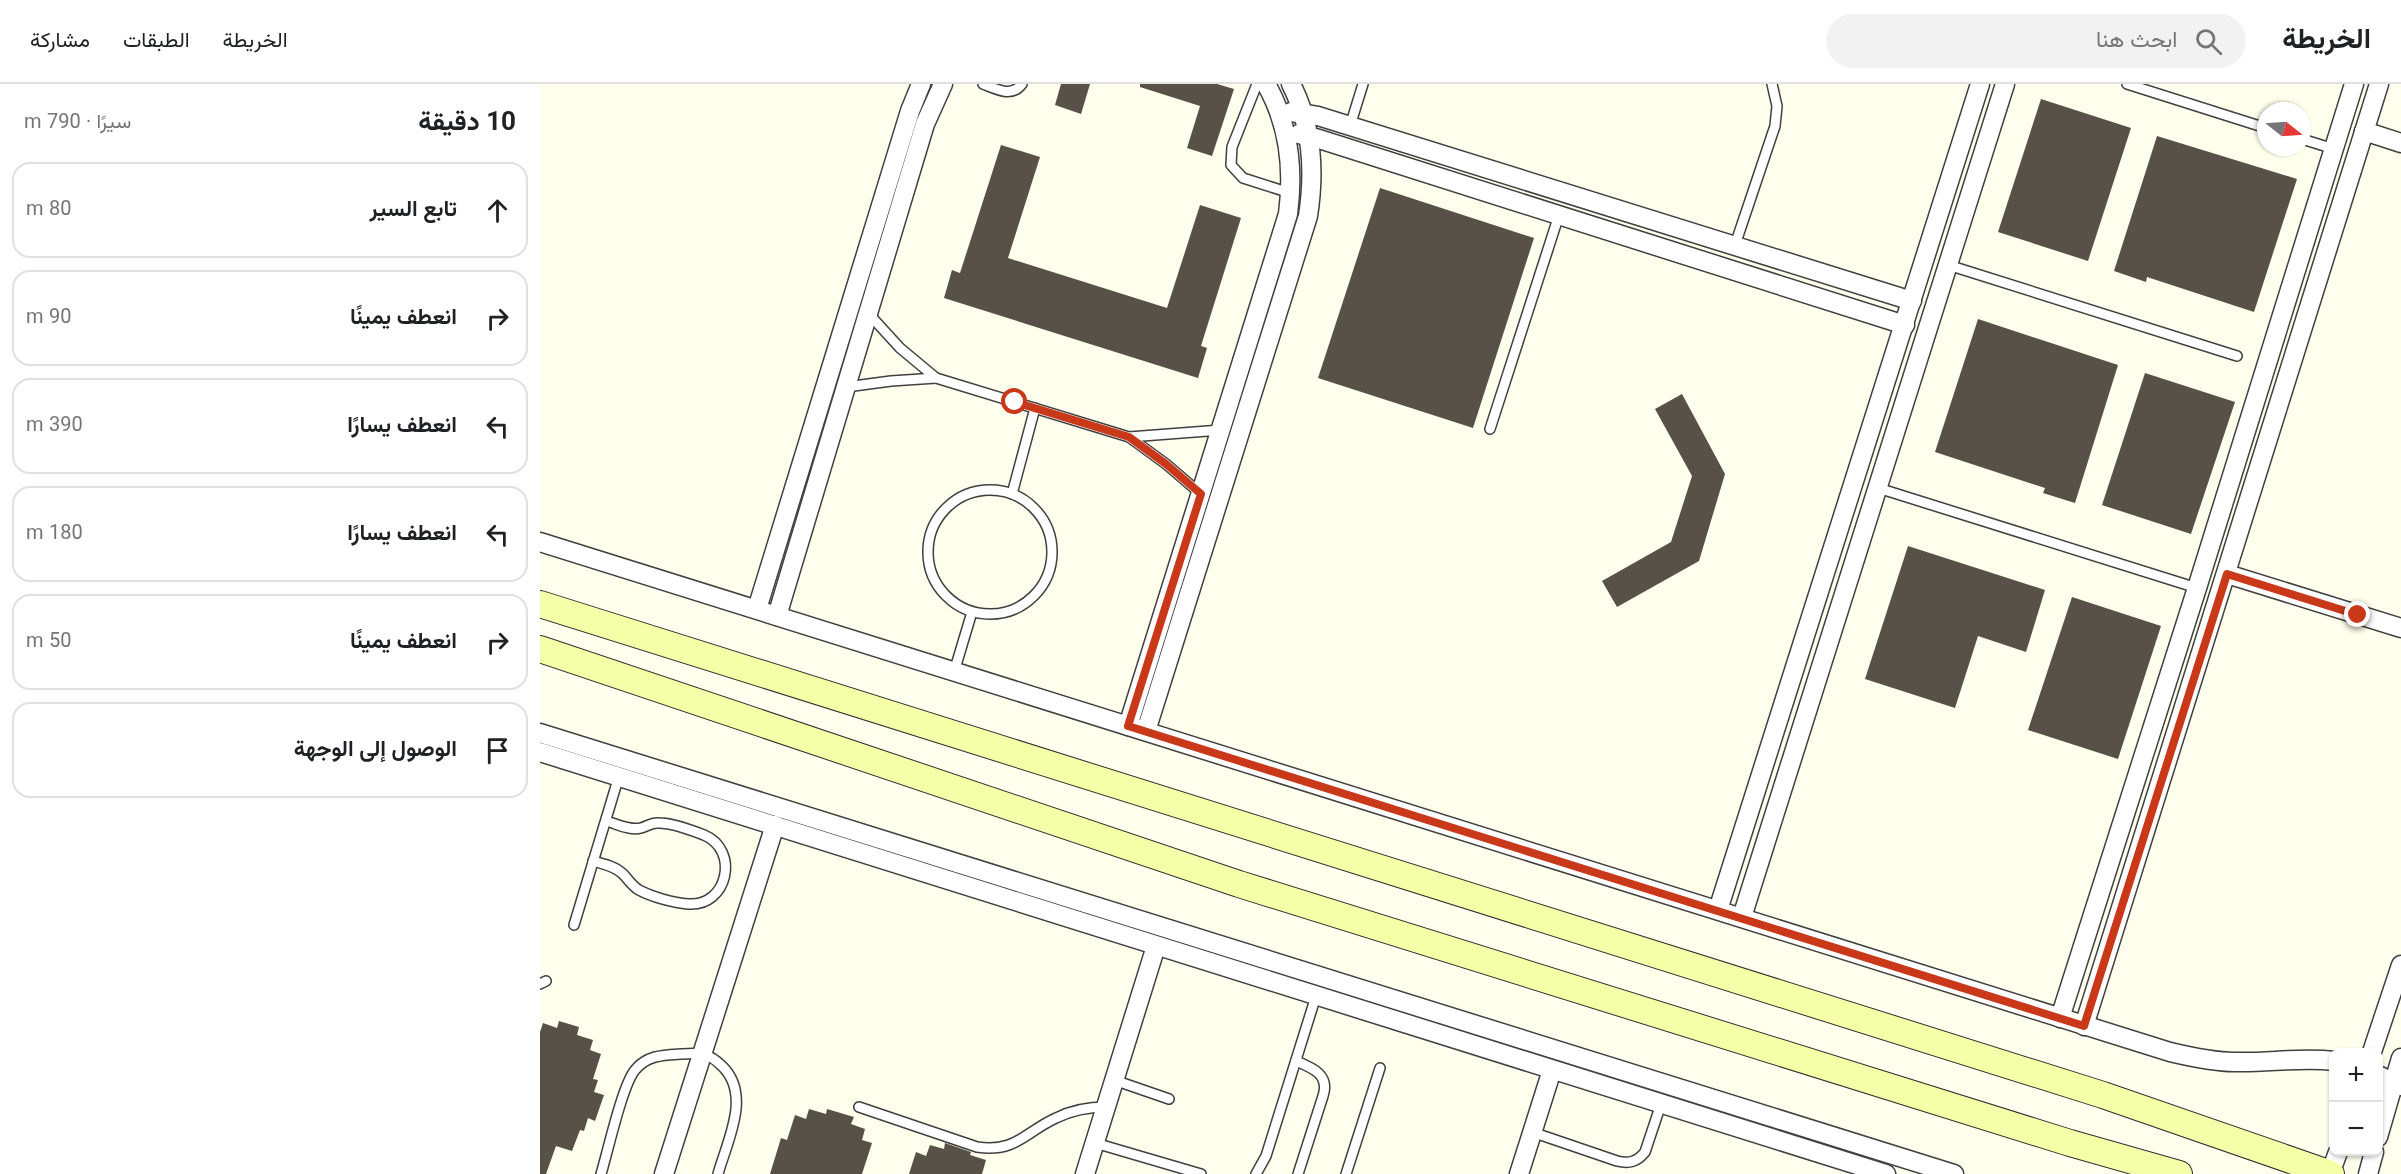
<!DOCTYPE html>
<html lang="ar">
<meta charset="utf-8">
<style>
body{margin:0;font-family:Georgia,Vazirmatn,serif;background:#f2f2f2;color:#202124;direction:rtl}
.controls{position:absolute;right:18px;bottom:18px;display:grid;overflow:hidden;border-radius:12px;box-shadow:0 2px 4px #0004}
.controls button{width:54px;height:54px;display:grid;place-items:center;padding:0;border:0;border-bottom:2px solid #e0e0e0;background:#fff;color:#202124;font:30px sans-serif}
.compass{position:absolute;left:1717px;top:18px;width:54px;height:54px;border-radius:50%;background:#fff;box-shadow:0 2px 4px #0004;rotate:107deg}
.stop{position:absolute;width:18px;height:18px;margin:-14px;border:4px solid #c93819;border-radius:50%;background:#fff}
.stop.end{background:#c93819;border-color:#fff;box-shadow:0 2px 6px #0008}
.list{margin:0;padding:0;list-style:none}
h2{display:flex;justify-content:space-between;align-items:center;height:78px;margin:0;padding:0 24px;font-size:26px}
h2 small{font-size:20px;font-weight:400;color:#757577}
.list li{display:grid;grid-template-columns:39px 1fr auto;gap:18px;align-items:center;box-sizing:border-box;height:96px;margin:0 12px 12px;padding:0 12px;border:2px solid #e0e0e0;border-radius:18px}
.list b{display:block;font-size:22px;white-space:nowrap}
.list em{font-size:20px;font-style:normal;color:#757577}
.icon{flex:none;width:33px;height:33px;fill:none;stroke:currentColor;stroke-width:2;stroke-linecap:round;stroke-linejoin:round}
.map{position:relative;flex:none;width:1861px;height:1090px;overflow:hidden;direction:ltr}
header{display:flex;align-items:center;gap:36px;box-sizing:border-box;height:84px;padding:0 30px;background:#fff;border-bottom:2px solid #e0e0e0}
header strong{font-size:28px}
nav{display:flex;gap:33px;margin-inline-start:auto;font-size:21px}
.search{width:420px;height:54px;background:#f2f2f2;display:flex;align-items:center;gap:15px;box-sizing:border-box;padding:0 21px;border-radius:33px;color:#757577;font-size:22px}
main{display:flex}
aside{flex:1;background:#fff}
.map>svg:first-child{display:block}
.building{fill:#575148}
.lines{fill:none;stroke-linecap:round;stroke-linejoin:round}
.lane-casing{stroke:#404040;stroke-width:12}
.street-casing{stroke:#404040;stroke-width:21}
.secondary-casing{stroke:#2f2f2f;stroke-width:28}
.lane{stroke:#fff;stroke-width:9}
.street{stroke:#fff;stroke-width:18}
.secondary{stroke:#f5ffa8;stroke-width:26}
.route{stroke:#c93819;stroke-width:8}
</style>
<header>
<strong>الخريطة</strong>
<div class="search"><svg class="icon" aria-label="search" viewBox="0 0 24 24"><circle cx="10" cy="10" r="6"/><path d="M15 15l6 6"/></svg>ابحث هنا</div>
<nav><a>الخريطة</a><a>الطبقات</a><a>مشاركة</a></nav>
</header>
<main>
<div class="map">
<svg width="1861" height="1090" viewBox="0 0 1861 1090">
<rect width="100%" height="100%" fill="#ffffed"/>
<g class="building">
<polygon points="521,0 550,0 541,30 515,21"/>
<polygon points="600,0 677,0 694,5 672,72 647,64 660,22 600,3"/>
<polygon points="1501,15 1591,44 1548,177 1458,148"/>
<polygon points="1617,52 1757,95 1714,228 1607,193 1606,198 1574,187"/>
<polygon points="461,61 500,73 468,174 627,224 660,121 701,134 661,262 667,264 658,294 404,214 412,186 420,189"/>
<polygon points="840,104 994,154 933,344 778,294"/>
<polygon points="1438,235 1578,281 1535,419 1503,409 1505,404 1395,368"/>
<polygon points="1605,289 1695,318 1651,450 1562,421"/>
<polygon points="1142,310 1185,390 1159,477 1077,523 1062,497 1131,458 1152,392 1115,325"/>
<polygon points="1368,462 1505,506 1486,568 1438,552 1415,624 1325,595"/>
<polygon points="1532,513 1621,542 1578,675 1488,646"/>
<polygon points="19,937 39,943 37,951 53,956 50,966 61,970 53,995 58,996 54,1008 64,1011 55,1037 48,1034 44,1047 40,1046 32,1067 16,1062 6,1090 0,1090 0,948 3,939 17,944"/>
<polygon points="269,1025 286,1030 287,1025 314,1033 311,1040 325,1045 322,1056 332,1059 322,1090 230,1090 241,1054 247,1056 255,1031 266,1035"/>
<polygon points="405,1059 431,1068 430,1071 446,1076 442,1090 369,1090 376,1068 386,1072 390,1061 404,1065"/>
</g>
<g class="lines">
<defs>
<g id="lane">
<path d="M443 0C456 5 472 14 482 0"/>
<polyline points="717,0 692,63 691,81 703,94 750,109"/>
<polyline points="1587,0 1726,44"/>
<polyline points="810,42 823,0"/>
<polyline points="1762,55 1794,65"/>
<polyline points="1195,161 1235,42 1237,22 1232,0"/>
<polyline points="1408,181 1697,272"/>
<polyline points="328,229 360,264 396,294 589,353 626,380 661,410"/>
<polyline points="306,303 351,297 396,294"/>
<polyline points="950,345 1019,131"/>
<polyline points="589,353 681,346"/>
<polyline points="1338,404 1657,504"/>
<circle cx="450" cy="468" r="62"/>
<polyline points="472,410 495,324"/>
<polyline points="414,588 432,528"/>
<path d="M53 777C63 780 75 782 83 790 88 795 92 802 99 806 112 813 134 819 148 820 188 823 200 766 164 751 151 746 133 739 119 739 112 738 108 742 101 744 90 747 77 740 66 737"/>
<polyline points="34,841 79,692"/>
<polyline points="0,900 6,897"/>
<path d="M756 977C773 984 790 991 783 1012L758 1090"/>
<polyline points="574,996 629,1015"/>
<path d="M319 1023 437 1063C476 1069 485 1048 516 1034 532 1026 549 1023 566 1023"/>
<path d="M992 1048 1077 1077C1089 1080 1097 1078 1105 1068L1121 1020"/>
<polyline points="555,1059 661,1090"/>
<path d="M61 1090C68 1067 82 1002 95 986 107 971 124 971 141 970 160 969 168 968 182 982 212 1011 187 1057 178 1090"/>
<polyline points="716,1090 726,1072 776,912"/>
<polyline points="806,1090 840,984"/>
</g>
<g id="street">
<polyline points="751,28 778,32 1372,217"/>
<polyline points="1824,47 1861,59"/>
<polyline points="759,50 779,55 1365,241"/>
<path d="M0 458 1630 968C1651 973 1673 978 1695 978 1728 979 1761 973 1794 977"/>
<polyline points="1687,490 1861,544"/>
<polyline points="217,525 370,27 381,0"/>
<polyline points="237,532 385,40 403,0"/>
<path d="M588 642 748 130C754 84 749 40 726 0"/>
<path d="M606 647 768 132C775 87 772 41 751 0"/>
<polyline points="0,649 1414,1090"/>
<polyline points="0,668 1346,1090"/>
<polyline points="1178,826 1440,0"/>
<polyline points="1202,833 1465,0"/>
<polyline points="1520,934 1657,504 1814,0"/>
<polyline points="1544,942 1839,0"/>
<polyline points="1832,968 1861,881"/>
<polyline points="1838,991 1861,1002"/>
<polyline points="1838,1053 1861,974"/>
<polyline points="124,1090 235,741"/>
<polyline points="545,1090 616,862"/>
<polyline points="979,1090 1012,986"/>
<polyline points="1790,1090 1798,1068"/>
<polyline points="1828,1090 1834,1068"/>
</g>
<g id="secondary">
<polyline points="0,520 1563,1011 1791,1090"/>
<polyline points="0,565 699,800 1530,1059 1639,1090"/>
</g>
</defs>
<use href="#lane" class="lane-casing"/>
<use href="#street" class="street-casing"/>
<use href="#secondary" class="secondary-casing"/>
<use href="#lane" class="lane"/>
<use href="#street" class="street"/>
<use href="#secondary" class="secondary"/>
</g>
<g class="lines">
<polyline class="route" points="475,318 589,353 626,380 661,410 588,642 1544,942 1687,490 1818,531"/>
</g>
</svg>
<div class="controls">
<button>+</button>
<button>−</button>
</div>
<svg class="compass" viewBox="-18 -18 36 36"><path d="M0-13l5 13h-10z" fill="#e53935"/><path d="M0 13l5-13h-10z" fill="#757577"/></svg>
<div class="stop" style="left:475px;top:318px"></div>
<div class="stop end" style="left:1818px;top:531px"></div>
</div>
<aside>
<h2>10 دقيقة<small>سيرًا · 790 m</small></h2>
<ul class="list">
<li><svg class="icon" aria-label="ahead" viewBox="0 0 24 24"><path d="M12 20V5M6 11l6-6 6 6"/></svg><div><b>تابع السير</b></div><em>80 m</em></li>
<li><svg class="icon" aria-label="right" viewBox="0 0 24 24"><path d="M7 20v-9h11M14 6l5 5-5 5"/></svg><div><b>انعطف يمينًا</b></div><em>90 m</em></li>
<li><svg class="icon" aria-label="left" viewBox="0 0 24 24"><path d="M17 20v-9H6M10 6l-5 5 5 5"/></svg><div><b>انعطف يسارًا</b></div><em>390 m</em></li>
<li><svg class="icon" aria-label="left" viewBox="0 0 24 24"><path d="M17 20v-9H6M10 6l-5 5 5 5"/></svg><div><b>انعطف يسارًا</b></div><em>180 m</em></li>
<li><svg class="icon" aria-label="right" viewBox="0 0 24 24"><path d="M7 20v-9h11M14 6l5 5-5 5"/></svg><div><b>انعطف يمينًا</b></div><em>50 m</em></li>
<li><svg class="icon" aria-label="arrive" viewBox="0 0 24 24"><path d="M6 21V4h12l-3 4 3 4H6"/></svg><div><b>الوصول إلى الوجهة</b></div></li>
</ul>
</aside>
</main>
